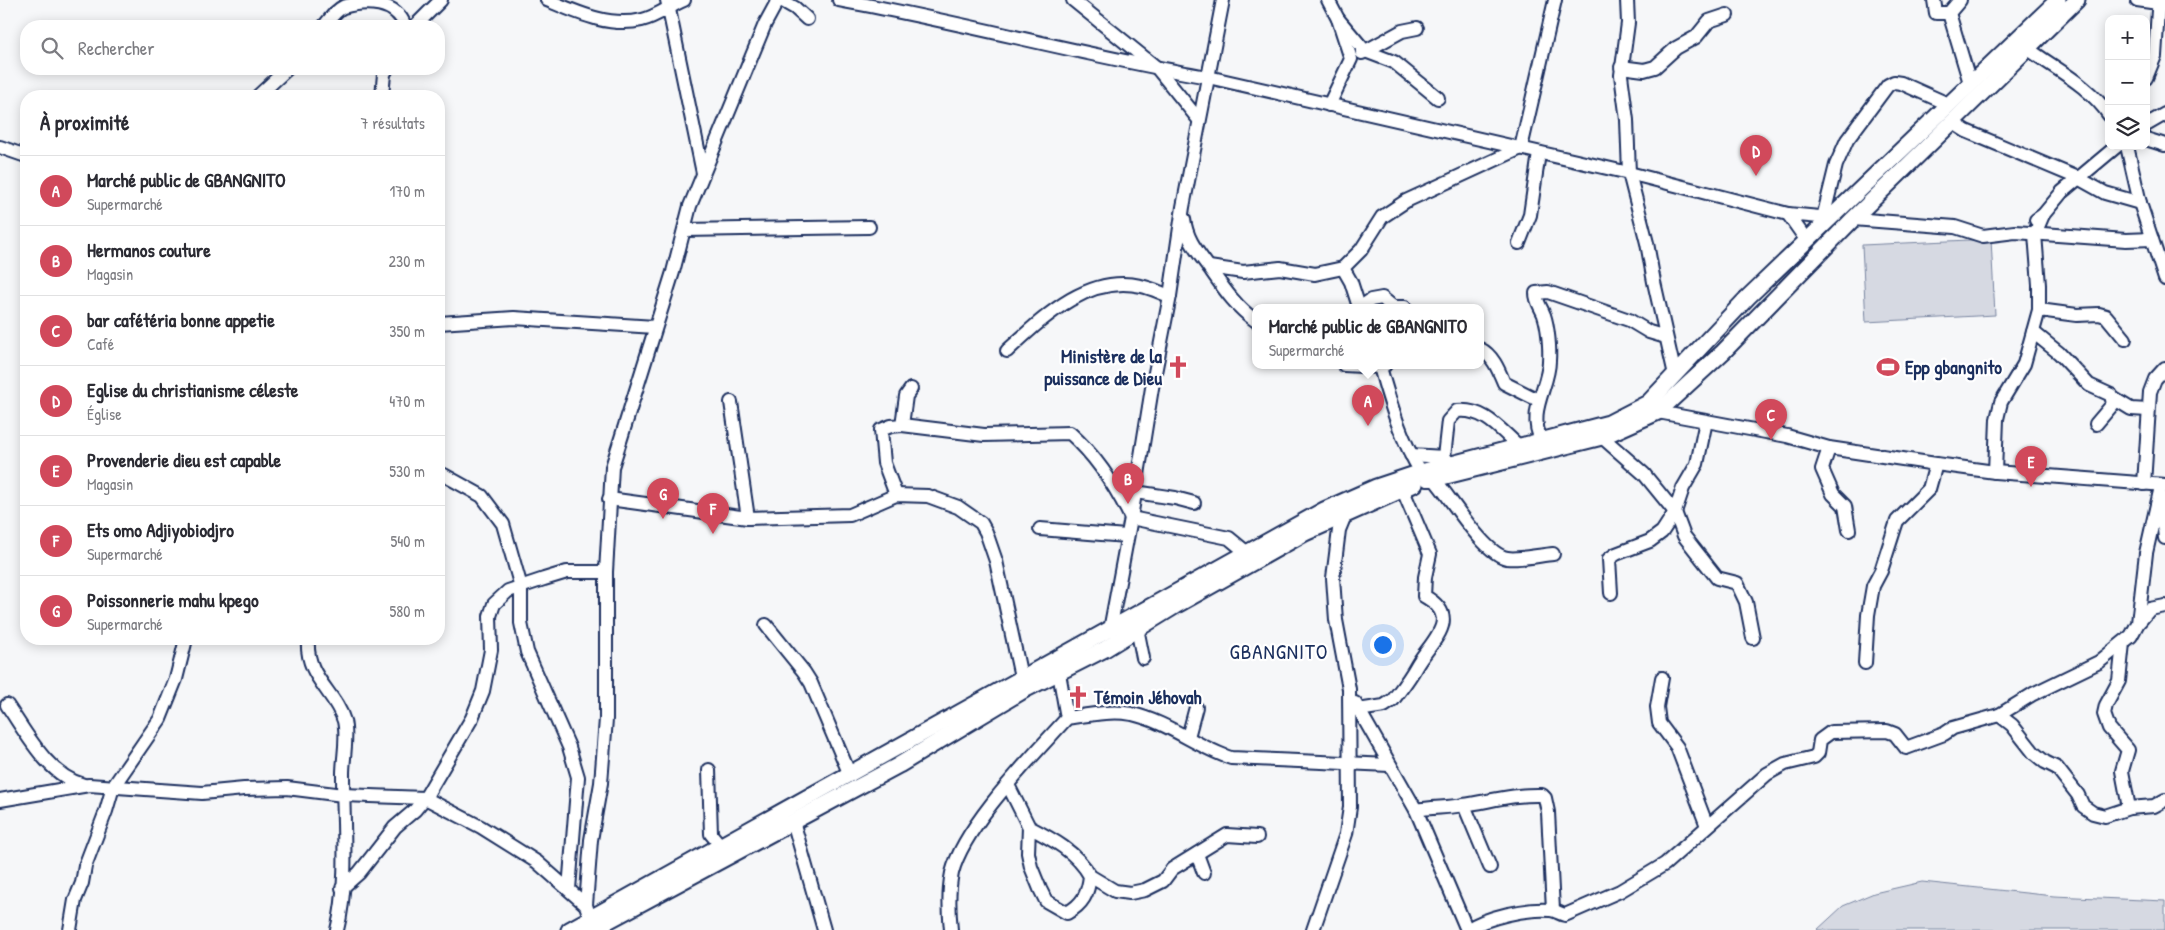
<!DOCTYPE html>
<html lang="fr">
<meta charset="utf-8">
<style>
body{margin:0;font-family:"Patrick Hand",sans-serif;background:#f2f2f3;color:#2b2b33}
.controls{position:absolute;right:15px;top:15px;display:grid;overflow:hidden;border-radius:10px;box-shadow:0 2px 12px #0003}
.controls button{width:45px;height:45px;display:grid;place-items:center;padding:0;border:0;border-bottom:1px solid #e1e1e2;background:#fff;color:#2b2b33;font:25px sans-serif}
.you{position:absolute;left:1382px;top:644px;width:18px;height:18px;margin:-12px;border:4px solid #fff;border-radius:50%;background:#1a73e8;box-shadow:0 0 0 8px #1a73e833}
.badge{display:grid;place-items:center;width:32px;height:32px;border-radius:50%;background:#d1495b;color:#fff;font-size:16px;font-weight:700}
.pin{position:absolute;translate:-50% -41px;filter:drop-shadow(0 1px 2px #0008)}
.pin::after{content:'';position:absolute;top:26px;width:18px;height:15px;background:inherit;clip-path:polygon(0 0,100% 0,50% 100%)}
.popup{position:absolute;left:1252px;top:304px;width:232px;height:65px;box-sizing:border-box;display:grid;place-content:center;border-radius:10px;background:#fff;filter:drop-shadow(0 1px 4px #0005);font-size:16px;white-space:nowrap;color:#7c7c81}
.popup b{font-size:19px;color:#2b2b33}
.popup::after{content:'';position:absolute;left:50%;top:100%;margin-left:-10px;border:10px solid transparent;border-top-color:#fff}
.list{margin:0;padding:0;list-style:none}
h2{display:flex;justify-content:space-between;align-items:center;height:65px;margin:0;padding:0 20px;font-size:21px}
h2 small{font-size:16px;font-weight:400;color:#7c7c81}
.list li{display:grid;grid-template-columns:32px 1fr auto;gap:15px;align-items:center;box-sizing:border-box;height:70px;padding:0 20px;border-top:1px solid #e1e1e2}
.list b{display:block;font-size:19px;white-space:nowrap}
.list p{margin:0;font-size:16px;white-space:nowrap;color:#7c7c81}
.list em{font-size:16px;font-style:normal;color:#7c7c81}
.icon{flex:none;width:28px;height:28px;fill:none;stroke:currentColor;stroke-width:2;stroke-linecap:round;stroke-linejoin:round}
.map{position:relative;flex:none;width:2165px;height:930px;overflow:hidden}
.search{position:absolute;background:#fff;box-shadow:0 2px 12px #0003;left:20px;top:20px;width:425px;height:55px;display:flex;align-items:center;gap:12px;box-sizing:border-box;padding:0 18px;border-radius:20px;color:#7c7c81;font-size:19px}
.panel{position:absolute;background:#fff;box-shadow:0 2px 12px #0003;left:20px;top:90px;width:425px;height:555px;border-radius:20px}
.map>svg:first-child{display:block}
.green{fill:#d6d9e2;stroke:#7884a0}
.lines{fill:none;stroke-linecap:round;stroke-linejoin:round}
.minor-casing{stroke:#1b2f5e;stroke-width:16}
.major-casing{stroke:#1b2f5e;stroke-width:19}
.minor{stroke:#fff;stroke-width:12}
.major{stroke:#fff;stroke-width:15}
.labels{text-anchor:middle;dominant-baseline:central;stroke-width:4.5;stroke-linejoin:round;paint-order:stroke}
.poi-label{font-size:19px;font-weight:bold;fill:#1b2f5e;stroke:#fff;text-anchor:start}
.quarter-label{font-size:21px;letter-spacing:1px;fill:#1b2f5e;stroke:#fff}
</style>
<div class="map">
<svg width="2165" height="930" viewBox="0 0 2165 930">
<rect width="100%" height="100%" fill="#f6f7f9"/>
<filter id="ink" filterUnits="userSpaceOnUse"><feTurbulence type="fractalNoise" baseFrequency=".02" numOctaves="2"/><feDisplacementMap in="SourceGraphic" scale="10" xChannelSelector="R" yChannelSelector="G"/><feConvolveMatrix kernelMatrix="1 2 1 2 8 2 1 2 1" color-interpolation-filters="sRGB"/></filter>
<g filter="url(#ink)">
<g class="green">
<polygon points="1991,239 1995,315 1866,322 1862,245"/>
<polygon points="1922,882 2054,896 2165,901 2165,930 1817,930 1843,906 1874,893"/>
</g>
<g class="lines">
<defs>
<g id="minor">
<path d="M547 0C576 12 609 28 642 20 656 17 670 6 684 0"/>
<polyline points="667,0 703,173"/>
<polyline points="781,0 795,8 807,19"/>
<path d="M839 0C963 22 1084 56 1208 77L1629 173 1788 214 1830 218"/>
<polyline points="1073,0 1157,68 1199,120"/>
<polyline points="1328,0 1338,19 1351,59 1329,105"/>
<polyline points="1627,0 1628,23 1621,75 1627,120 1629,173 1647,243 1654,282 1675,375"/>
<polyline points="1934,0 1936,13 1949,13"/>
<polyline points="1960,0 1949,13 1970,83"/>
<polyline points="2137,0 2165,4"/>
<polyline points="1338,19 1365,51 1394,62 1438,98"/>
<path d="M324 26C330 19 335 11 343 7 366 0 396 1 405 26"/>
<polyline points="415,26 441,0"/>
<path d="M2027 48C2055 69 2089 85 2109 115"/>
<polyline points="1362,53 1402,31 1417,28"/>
<polyline points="1621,67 1644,70 1655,67 1676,48 1696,37 1709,21 1727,15"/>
<polyline points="2146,78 2155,56 2158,10 2162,0"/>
<polyline points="258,96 287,69"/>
<polyline points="382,96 384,74 387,69"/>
<polyline points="1952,122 1966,131 2078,178 2105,193 2140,203"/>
<polyline points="2146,125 2165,114"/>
<polyline points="2146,139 2165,145"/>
<polyline points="2127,146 2140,203 2165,279"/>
<polyline points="0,147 26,156"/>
<polyline points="1788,214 1807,241"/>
<polyline points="1823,218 1836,165 1847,140 1888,85 1894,82 1901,83 1948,104"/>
<path d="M1184 219C1187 241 1198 252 1210 269 1224 289 1236 307 1256 321"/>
<polyline points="1853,219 1955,227 1983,236 2015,232 2126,240 2152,239"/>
<polyline points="2036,220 2043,215 2062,192 2117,146"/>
<polyline points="685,230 869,227"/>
<polyline points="1519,243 1530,215 1539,153"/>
<polyline points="1209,267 1243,272 1280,268 1315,274 1343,268 1361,250 1382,217 1406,201 1521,148 1555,0"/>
<polyline points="1343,268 1351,282 1359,307"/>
<polyline points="1361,307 1371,300 1382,298 1393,307 1405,307"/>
<polyline points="2039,310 2077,315 2099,314 2106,316 2125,339"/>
<polyline points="439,323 514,318 655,327"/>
<polyline points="2033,332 2059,353 2089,385 2111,395 2113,404 2096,424"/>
<path d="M1480 349C1493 355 1499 371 1504 383L1538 400"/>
<path d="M1007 351C1043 318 1087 274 1141 286 1151 288 1161 293 1170 296"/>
<polyline points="1344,365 1380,367"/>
<path d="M1385 365 1380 367C1390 403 1401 440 1421 472"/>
<polyline points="2113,398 2131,409 2148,410"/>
<polyline points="731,402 748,518"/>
<polyline points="1658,412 1787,436 1829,448 1936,464 1995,472 2165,485"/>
<path d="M902 425 984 435 1070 433C1097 457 1115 485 1131 518L1229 538 1246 552"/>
<polyline points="1602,437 1644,474 1675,512 1684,536 1717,578 1737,583 1746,602 1753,638"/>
<path d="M1542 441C1526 412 1549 387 1549 361 1550 348 1548 327 1544 315 1541 307 1536 302 1536 293L1548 292 1629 320 1649 332 1666 337"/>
<polyline points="1829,448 1822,469 1833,494 1845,506 1849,530"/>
<polyline points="1411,455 1444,457 1449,462"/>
<path d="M1444 457 1448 421 1457 411C1485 408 1500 430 1520 447"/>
<polyline points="1995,472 1997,419 2001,402 2024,364 2039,310 2039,285 2035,234 2043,215"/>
<polyline points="439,478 444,475 482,496 503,524 521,587 521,623 527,652 569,747 578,777 569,889"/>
<path d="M1427 480H1435C1451 498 1484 554 1507 558 1519 560 1541 555 1553 554"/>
<polyline points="2144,484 2150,392 2155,379 2165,368"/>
<polyline points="1135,492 1175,498 1194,503"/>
<polyline points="896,495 884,463 881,430 891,426 902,425 906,396 911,389"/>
<polyline points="609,499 748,518 850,515 896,495 928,496 958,507 981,523 986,532 996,561 1021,677"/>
<polyline points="2161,500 2165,538"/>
<polyline points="1040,529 1126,536"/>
<polyline points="1611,593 1609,559 1616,554 1650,541 1662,532 1675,512 1683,488 1697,464 1706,421"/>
<polyline points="2140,621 2150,609 2165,606"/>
<polyline points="766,625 804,672 811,683 850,775"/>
<polyline points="1137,628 1143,658"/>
<polyline points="1110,630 1131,518 1152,388 1170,296 1183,207 1223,0"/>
<path d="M308 639C305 677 335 691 344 721 348 738 343 757 343 774 343 823 349 884 337 930"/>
<polyline points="2123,643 2119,681 2106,705 2104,714 2109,728 2128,750 2122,771 2129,808"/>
<polyline points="1865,663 1868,615 1873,586 1881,571 1897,521 1929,489 1936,464"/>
<polyline points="1059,673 1067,718"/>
<polyline points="1662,678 1657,707 1659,723 1677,747 1707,826"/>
<polyline points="1355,703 1416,810 1467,930"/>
<path d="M7 705C27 734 48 776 84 785"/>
<path d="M1358 710 1384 706 1393 700C1402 688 1410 678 1417 665 1430 642 1464 618 1424 596L1425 577 1430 554 1402 488"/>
<polyline points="1999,715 2012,725 2034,753 2045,762 2057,768 2078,795 2083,806 2093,813 2105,816 2129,808 2154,806 2165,800"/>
<polyline points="1188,737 1196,707"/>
<polyline points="709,770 711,834 721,846"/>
<path d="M1008 785 1029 827 1028 853 1031 867 1040 889 1046 901 1067 913C1083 904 1088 894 1090 876 1077 852 1052 839 1029 827"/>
<polyline points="0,800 89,785 202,793 244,789 287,788 343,795 425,798 481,827 537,862 586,905"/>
<polyline points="1464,805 1490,867"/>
<path d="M1416 810C1432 807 1448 808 1463 805 1491 801 1513 794 1542 795L1545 798 1548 812 1553 910"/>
<polyline points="793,821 824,930"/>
<polyline points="1197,854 1204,873"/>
<polyline points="1090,876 1115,891 1130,893 1145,890 1163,881 1172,869 1227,835 1257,837"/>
<polyline points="342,888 359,873 395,827 415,810 425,798 472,718 483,691 491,650 490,616 494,604 508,591 544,579 567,572 606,572"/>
<polyline points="590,918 586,905 591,840 601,783 606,719 606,572 612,467 673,272 690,206 765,24 778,0"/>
<polyline points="70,930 75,900 82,883 85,866 106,811 113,787 160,719 176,679 186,639"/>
<path d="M951 930C949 911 948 892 952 873 964 825 1033 756 1067 718 1088 715 1111 710 1132 714 1168 722 1197 747 1231 758L1390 765"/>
<polyline points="1313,930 1346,834 1350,807 1349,689 1336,620 1333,578 1339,530 1346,513"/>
<path d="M1467 930C1486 917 1527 908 1550 910 1555 910 1560 914 1565 915L1620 891 1665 864 1767 774 1785 764 1814 757 1818 753 1820 740 1831 732 1887 731 1895 734 1906 748 1944 734 1953 728 1999 715 2033 694 2099 662 2131 636 2138 623 2146 553 2160 491"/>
</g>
<g id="major">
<polyline points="1438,478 1602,437 1658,412 1723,352 1853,219 2077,0"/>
<polyline points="569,930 1324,510 1376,487 1421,472 1609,423 1648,403 1748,297 2058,0"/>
<polyline points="591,930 899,765 1024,690 1105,649 1175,606 1305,533 1415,484"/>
</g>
</defs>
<use href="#minor" class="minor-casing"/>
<use href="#major" class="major-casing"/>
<use href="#minor" class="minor"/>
<use href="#major" class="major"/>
</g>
</g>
<defs>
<symbol id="church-bare" viewBox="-9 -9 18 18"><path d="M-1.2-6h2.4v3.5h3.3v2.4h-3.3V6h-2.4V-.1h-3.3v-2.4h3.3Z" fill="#d1495b" stroke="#fff" stroke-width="2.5" paint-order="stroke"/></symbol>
<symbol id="stadium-bare" viewBox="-9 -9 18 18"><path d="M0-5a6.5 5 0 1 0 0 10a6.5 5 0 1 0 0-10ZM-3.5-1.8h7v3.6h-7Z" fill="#d1495b" stroke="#fff" stroke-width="2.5" paint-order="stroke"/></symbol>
</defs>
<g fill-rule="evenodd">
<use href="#church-bare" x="1162" y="351" width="32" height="32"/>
<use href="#stadium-bare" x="1872" y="351" width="32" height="32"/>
<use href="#church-bare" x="1062" y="681" width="32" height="32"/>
</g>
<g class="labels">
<g class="poi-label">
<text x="1162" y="356" text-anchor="end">Ministère de la<tspan x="1162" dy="22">puissance de Dieu</tspan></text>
<text x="1905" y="367">Epp gbangnito</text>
<text x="1094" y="697">Témoin Jéhovah</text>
</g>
<g class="quarter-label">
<text x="1279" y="651">GBANGNITO</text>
</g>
</g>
</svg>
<div class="controls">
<button>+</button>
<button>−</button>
<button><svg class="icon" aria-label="layers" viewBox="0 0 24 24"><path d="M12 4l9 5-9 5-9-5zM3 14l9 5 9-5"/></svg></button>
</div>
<div class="you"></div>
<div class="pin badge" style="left:1368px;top:426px">A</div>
<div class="popup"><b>Marché public de GBANGNITO</b>Supermarché</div>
<div class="pin badge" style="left:1128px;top:504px">B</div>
<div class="pin badge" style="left:1771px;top:440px">C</div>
<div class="pin badge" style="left:1756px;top:176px">D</div>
<div class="pin badge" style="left:2031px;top:487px">E</div>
<div class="pin badge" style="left:713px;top:534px">F</div>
<div class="pin badge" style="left:663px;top:519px">G</div>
<div class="search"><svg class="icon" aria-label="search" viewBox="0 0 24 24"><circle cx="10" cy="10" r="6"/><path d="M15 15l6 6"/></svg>Rechercher</div>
<section class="panel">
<h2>À proximité<small>7 résultats</small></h2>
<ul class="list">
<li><span class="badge">A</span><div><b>Marché public de GBANGNITO</b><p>Supermarché</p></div><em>170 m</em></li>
<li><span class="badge">B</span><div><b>Hermanos couture</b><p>Magasin</p></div><em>230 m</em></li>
<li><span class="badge">C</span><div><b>bar cafétéria bonne appetie</b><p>Café</p></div><em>350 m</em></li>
<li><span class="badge">D</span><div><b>Eglise du christianisme céleste</b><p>Église</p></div><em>470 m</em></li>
<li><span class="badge">E</span><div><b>Provenderie dieu est capable</b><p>Magasin</p></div><em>530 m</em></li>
<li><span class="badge">F</span><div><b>Ets omo Adjiyobiodjro</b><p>Supermarché</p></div><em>540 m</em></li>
<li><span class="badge">G</span><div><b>Poissonnerie mahu kpego</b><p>Supermarché</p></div><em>580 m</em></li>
</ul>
</section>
</div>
